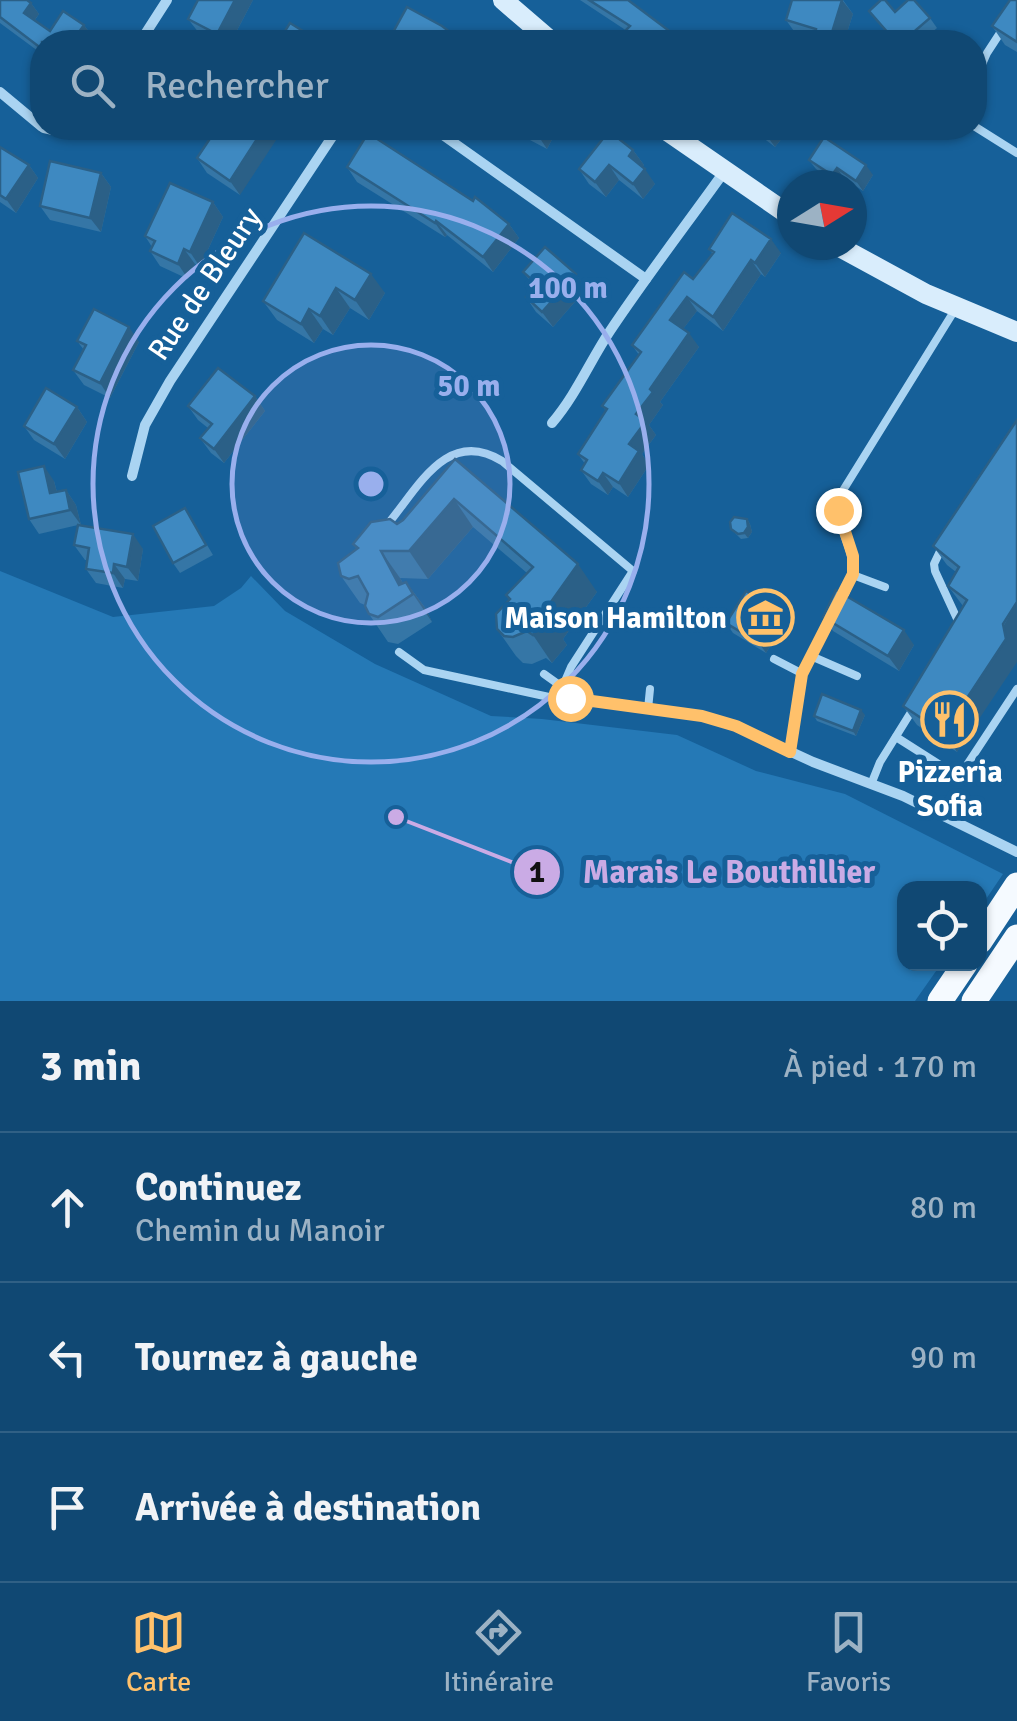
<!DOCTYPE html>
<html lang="fr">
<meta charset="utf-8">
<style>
body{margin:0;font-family:Signika,sans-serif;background:#194f78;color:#f1f3f6}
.controls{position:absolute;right:30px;bottom:30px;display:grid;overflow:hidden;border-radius:20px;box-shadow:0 2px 8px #0004}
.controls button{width:90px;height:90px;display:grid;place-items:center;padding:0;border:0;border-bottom:2px solid #306085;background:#104873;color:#f1f3f6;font:50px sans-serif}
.compass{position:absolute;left:777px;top:170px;width:90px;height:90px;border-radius:50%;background:#104873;box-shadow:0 2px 8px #0004;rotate:79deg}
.stop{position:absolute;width:30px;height:30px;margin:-22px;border:8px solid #ffc16b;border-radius:50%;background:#fff}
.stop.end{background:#ffc16b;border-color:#fff;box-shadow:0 2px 10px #0008}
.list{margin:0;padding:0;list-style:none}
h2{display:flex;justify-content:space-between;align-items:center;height:130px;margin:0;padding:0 40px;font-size:42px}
h2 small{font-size:32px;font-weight:400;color:#9cb2c4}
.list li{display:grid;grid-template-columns:65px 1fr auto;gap:30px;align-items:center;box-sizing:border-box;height:150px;padding:0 40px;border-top:2px solid #306085}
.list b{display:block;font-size:38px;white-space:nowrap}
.list p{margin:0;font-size:32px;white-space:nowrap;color:#9cb2c4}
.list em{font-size:32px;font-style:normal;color:#9cb2c4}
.icon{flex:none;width:55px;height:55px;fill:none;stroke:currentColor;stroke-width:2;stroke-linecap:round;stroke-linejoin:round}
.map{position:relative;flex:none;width:1017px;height:1001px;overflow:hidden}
.search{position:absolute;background:#104873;box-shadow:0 2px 8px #0004;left:30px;right:30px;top:30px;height:110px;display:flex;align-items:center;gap:25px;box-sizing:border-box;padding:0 35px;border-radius:40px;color:#9cb2c4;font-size:38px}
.sheet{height:580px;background:#104873}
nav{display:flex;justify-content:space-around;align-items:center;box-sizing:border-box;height:140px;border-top:2px solid #306085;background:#104873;font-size:28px;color:#9cb2c4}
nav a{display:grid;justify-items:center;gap:5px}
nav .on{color:#ffc16b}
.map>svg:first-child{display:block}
.green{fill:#2579b6}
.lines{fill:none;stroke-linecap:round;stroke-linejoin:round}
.lane{stroke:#aad4f2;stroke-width:8}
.street{stroke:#aad4f2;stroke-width:10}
.secondary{stroke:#d9edfc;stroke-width:20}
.primary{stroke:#f5faff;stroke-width:25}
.wall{fill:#3576a6}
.shaded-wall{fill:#2b6087}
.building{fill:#3e89c1;stroke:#2b6087;stroke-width:2.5}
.route{stroke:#ffc16b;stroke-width:12}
.ring{fill:none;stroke:#99afed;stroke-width:5}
.labels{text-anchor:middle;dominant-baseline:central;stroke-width:10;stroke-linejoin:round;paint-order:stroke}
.street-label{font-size:30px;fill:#fff;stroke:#166099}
.poi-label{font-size:30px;font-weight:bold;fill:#fff;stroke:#166099;text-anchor:end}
.centre{fill:#99afed;stroke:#166099;stroke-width:5}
.ring-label{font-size:30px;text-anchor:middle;font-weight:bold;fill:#99afed;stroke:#166099;stroke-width:10;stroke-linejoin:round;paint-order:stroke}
.leader{fill:none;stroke:#caabe5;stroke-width:4}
.callout-dot{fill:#caabe5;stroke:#166099;stroke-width:4}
.mark-label{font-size:30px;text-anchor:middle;font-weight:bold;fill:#111}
.callout-label{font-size:32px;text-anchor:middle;font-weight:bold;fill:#caabe5;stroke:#166099;stroke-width:10;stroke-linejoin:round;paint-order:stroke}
</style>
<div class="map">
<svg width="1017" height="1001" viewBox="0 0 1017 1001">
<rect width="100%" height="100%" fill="#166099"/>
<polygon class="green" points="0,571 113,617 214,606 241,588 251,576 285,611 375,664 491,716 542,719 677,735 756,771 845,794 1003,874 980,908 980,888 904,888 904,964 941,964 915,1001 0,1001"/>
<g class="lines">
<g class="lane">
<polyline points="974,83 987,53 1002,30"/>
<polyline points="974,126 1017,153"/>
<path d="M391 520C420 484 449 428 502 461L633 571 571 667 565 681V697H549L424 670 399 652"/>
<polyline points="943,545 934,564 935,571 959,623"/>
<polyline points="853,575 885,587"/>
<path d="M840 604C873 546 826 538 842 492L956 308"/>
<polyline points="811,656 857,676"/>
<polyline points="774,659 803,674"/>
<polyline points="544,674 565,689"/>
<polyline points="648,709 650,689"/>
<polyline points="896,737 959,777 1017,689"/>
<polyline points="791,752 803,674 833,616"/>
<polyline points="872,782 880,762 913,709"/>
</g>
<g class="street">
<polyline points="140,42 167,0"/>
<polyline points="0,92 42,127"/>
<polyline points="44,128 62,132 76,128"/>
<polyline points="433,128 646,279"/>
<path d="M552 423C576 395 590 361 610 331 646 277 686 225 724 172"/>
<polyline points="132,476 145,425 170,381 338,128"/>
<polyline points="565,697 702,716 735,726 813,762 903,796 1017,852"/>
</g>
<g class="secondary">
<polyline points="503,0 552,42"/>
<polyline points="663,128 792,217"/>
<polyline points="836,245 926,294 1017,332"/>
</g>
<g class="primary">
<polyline points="980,941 1017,885"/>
<polyline points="940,1001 965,964"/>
<polyline points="974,1001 1017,937"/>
</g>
</g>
<g class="wall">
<polygon points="0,0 31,3 39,14 35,20 50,31 84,25 92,36 42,42 42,54 0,23"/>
<polygon points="253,0 231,42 216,42 199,33 188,19"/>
<polygon points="580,0 628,0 684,42 635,42 627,31"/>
<polygon points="792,0 843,0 853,14 844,42 817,42 796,34 786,20"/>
<polygon points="1017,0 1017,52 1005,45 992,26"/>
<polygon points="869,11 895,12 930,18 937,28 920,42 895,42"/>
<polygon points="152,128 175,128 168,138"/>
<polygon points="521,128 558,128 547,149 530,140"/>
<polygon points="750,128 790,128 775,147"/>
<polygon points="233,136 240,195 207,173 197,158"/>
<polygon points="0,147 29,165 38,178 16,213 0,202"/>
<polygon points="633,150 644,165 642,167 655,184 643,199 619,180 606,197 589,184 579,169"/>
<polygon points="809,160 873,175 863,191 844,178 839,185 816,169"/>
<polygon points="347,167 509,224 519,238 493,272 447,235 445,237 357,182"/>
<polygon points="101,173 111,187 101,232 50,220 40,206"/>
<polygon points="213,202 223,217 200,267 195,264 188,279 160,266 150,251 152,247 145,236"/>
<polygon points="304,233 385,293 369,320 350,308 333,335 323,329 314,343 277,320 263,301"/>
<polygon points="709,249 781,253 765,277 761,274 723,331 697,311 683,329 699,347 660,402 663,405 649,425 656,435 642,454 649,465 628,497 613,487 608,495 591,484 581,470 585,464 578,454 606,411 602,406 639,355 632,345 693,279 712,253"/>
<polygon points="523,272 576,274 586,289 553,327 536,312 526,297 535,287"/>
<polygon points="77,341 139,342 110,398 84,385 73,370 84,350"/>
<polygon points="255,396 265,411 224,463 211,453 200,438 208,428 198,420 188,406"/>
<polygon points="77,407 87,422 65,459 34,440 24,426"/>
<polygon points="1017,420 1016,644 957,752 917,725 903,706 963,606 948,586 956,572 947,565 933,546"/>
<polygon points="455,459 597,592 563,639 567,645 552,663 546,658 532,664 523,663 516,656 497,629 509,600 506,595 527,573 473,527 428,579 400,578 403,583 406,582 426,609 432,622 398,644 388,642 369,614 365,605 360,603 341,576 357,549 353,544 397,524 403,520"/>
<polygon points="54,481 57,492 66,490 76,505 81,525 143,549 138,581 125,579 123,588 96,583 86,569 87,560 85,560 74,545 78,525 39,534 29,519"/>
<polygon points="185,508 213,555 180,573 173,563"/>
<polygon points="747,519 750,524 752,532 748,538 741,539 731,529"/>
<polygon points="823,617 914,645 899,671 833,631"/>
<polygon points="785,621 766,653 733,633 726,623"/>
<polygon points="865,715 856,736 817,721 814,716"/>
</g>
<g class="shaded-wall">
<polygon points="235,0 253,0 231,42 223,42 217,34"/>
<polygon points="842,0 853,14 844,42 830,42"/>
<polygon points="31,3 39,14 32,24 24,13"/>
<polygon points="84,25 92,36 88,42 72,42"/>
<polygon points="161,128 175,128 168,138"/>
<polygon points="264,128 284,128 240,195 230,181"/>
<polygon points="540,128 558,128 547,149 537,134"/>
<polygon points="768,128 790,128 775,147 764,132"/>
<polygon points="633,150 644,165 639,171 629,156"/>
<polygon points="29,165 38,178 16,213 6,199"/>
<polygon points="609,165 619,180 606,197 595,182"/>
<polygon points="866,165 873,175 863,191 856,181"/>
<polygon points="837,168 844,178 839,185 832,175"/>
<polygon points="645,169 655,184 643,199 633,184"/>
<polygon points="101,173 111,187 101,232 90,218"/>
<polygon points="213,202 223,217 200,267 190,252"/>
<polygon points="436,221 447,235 445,237 435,223"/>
<polygon points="509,224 519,238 493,272 483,257"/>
<polygon points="771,239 781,253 765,277 755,263"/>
<polygon points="184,249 195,264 188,279 178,264"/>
<polygon points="751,260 761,274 723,331 713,317"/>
<polygon points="371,274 385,293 369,320 355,300"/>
<polygon points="576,274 586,289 553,327 542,312"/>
<polygon points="336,288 350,308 333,335 320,316"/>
<polygon points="687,297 697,311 680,333 670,320"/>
<polygon points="309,309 323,329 314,343 301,324"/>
<polygon points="129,327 139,342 110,398 100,383"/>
<polygon points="689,333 699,347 660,402 663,405 649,425 656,435 642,454 649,465 628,497 619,483 636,414 650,389"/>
<polygon points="255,396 265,411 224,463 214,449"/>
<polygon points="77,407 87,422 65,459 54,444"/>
<polygon points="44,466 54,481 61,508 50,493"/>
<polygon points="603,473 613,487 608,495 598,481"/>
<polygon points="66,490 76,505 81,525 70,510"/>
<polygon points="454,499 473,527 428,579 409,551"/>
<polygon points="747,519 750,524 752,532 748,538 744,533"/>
<polygon points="133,534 143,549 138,581 127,567"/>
<polygon points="381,551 400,578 410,596 399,585"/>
<polygon points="114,564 125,579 123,588 113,573"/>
<polygon points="578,564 597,592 563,639 567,645 552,663 533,635 543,613"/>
<polygon points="406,582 426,609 432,622 413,594"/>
<polygon points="1017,602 1017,662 957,752 944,733"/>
<polygon points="778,611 785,621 766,653 759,643"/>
<polygon points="904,630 914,645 899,671 888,656"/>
<polygon points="861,710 865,715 856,736 853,731"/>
</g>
<g class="building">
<polygon points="0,0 27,0 31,3 24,13 50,31 63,11 84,25 72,42 42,42 42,49 0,17"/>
<polygon points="198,0 235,0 217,34 188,19"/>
<polygon points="589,0 628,0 684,42 642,42 626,30 630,26"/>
<polygon points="792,0 842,0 829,42 814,37 816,29 786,20"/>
<polygon points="881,0 885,0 895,12 908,0 914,0 930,18 902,42 896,42 869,11"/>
<polygon points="1010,0 1017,0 1017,42 992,26"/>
<polygon points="407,7 442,26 463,42 404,42 391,36"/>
<polygon points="290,23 319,41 318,42 278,42"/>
<polygon points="217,128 220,128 233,136 240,128 264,128 230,181 197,158"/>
<polygon points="523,128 540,128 537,134"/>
<polygon points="609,131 633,150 629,156 645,169 633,184 609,165 595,182 579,169"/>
<polygon points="368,133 473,201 475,197 509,224 483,257 436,221 435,223 347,167"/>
<polygon points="824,137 866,165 856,181 837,168 832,175 809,160"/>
<polygon points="0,147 29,165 6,199 0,195"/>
<polygon points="50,161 101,173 90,218 40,206"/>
<polygon points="170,183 213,202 190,252 184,249 178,264 150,251 155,241 145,236"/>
<polygon points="732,213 771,239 755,263 751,260 713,317 687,297 670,320 689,333 650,389 653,392 636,414 646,421 629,444 639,451 619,483 603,473 598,481 581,470 587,460 578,454 607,409 602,406 641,352 632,345 684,272 693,279 714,252 709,249"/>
<polygon points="304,233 371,274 355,300 336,288 320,316 309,309 301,324 263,301"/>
<polygon points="545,247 576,274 542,312 526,297 537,284 523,272"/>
<polygon points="94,309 129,327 100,383 73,370 86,345 77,341"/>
<polygon points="218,368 255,396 214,449 200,438 212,424 188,406"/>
<polygon points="46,388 77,407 54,444 24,426"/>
<polygon points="1017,420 1017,602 1003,624 1006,639 944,733 903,706 967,600 948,586 959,567 933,546"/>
<polygon points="455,459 578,564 543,613 547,617 533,635 527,631 513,637 504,636 497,629 496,614 510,599 506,595 533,567 454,499 409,551 381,551 399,585 406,582 413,594 378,617 369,614 365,606 368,594 358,576 349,579 341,576 338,563 358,548 353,544 371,522 390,519 397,524 403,520"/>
<polygon points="44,466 50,493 66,490 70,510 29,519 18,472"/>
<polygon points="185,508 206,545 173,563 153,526"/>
<polygon points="734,517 747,519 748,527 744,533 738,534 731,529 730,522"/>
<polygon points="78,525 133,534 127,567 114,564 113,573 86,569 89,548 74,545"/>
<polygon points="836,590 904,630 888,656 823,617"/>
<polygon points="746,591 778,611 759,643 726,623"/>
<polygon points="822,694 861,710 853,731 814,716"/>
</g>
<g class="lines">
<polyline class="route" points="570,698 702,716 736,726 790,752 802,674 853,574 853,556 838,510"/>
</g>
<circle cx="371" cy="484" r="139" fill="#99afed" fill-opacity=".12"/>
<g class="ring">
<circle cx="371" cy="484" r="139"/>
<circle cx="371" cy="484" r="278"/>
</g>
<defs>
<symbol id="museum-ring" viewBox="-11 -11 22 22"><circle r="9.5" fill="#166099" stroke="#ffc16b" stroke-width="1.5"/><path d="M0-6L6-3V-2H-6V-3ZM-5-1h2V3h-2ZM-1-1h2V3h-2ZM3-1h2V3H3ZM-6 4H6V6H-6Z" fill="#ffc16b"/></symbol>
<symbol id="restaurant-ring" viewBox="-11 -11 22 22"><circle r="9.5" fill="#166099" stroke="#ffc16b" stroke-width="1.5"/><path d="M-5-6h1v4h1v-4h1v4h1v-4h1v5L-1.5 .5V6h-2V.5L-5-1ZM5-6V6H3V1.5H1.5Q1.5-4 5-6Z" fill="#ffc16b"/></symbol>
</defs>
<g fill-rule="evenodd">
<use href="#museum-ring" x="734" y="586" width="63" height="63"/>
<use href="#restaurant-ring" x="918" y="688" width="63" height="63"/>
</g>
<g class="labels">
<g class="street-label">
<text transform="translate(205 284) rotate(-56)">Rue de Bleury</text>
</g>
<g class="poi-label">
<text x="727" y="618">Maison Hamilton</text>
<text x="950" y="772" text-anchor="middle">Pizzeria<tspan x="950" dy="34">Sofia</tspan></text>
</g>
</g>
<circle cx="371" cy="484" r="15" class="centre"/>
<g class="ring-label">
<text x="568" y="298">100 m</text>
<text x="469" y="396">50 m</text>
</g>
<path class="leader" d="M396 817L537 872"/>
<g class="callout-dot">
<circle cx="396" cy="817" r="10"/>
<circle cx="537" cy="872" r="25"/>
</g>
<g class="mark-label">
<text x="537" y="882">1</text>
</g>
<g class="callout-label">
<text x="729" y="883">Marais Le Bouthillier</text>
</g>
</svg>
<div class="controls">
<button><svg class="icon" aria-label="locate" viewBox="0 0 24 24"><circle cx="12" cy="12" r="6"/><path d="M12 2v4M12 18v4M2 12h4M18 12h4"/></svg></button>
</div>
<svg class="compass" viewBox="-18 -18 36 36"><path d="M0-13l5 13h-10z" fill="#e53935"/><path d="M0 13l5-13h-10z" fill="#9cb2c4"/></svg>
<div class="stop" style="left:570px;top:698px"></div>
<div class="stop end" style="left:838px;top:510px"></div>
<div class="search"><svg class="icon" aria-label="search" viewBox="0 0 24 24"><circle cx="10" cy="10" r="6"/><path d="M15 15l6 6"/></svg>Rechercher</div>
</div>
<section class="sheet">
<h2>3 min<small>À pied · 170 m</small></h2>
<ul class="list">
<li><svg class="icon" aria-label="ahead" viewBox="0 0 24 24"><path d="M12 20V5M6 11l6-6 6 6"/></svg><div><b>Continuez</b><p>Chemin du Manoir</p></div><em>80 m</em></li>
<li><svg class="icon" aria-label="left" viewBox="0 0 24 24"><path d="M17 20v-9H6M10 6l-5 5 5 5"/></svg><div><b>Tournez à gauche</b></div><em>90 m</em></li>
<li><svg class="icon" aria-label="arrive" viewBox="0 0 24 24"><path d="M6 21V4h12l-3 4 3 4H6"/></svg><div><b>Arrivée à destination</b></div></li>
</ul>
</section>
<nav>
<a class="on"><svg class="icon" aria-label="map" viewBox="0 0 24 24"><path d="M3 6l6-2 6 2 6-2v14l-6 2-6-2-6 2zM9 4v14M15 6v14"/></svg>Carte</a>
<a><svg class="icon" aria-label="directions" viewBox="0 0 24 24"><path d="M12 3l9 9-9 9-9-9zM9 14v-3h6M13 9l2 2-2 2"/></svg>Itinéraire</a>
<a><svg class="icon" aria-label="saved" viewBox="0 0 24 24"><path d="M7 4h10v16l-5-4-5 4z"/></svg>Favoris</a>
</nav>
